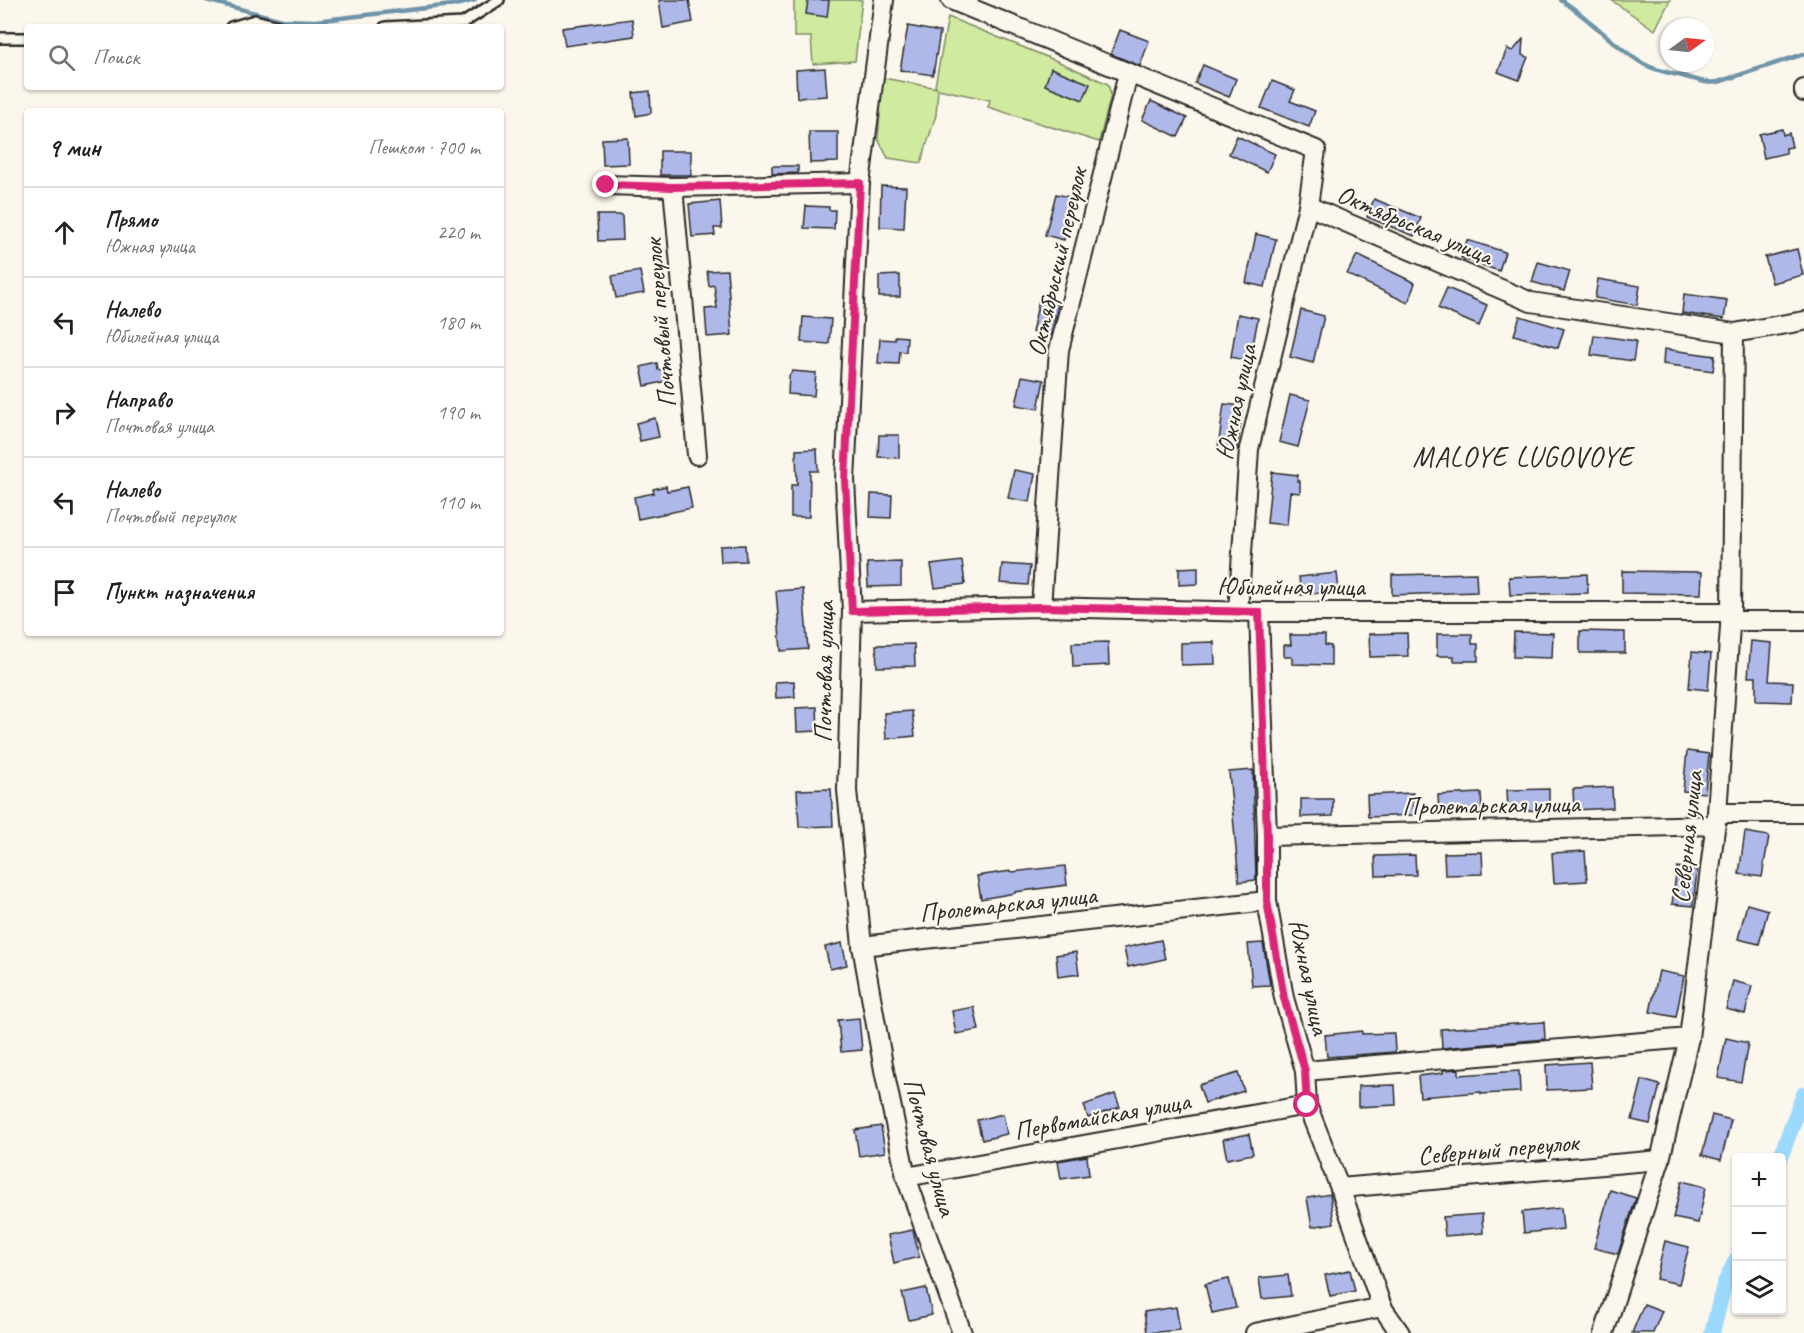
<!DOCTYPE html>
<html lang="ru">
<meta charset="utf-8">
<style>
body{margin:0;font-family:Caveat,sans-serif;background:#f6f6f6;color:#202124}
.controls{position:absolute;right:18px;bottom:18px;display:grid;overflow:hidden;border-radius:6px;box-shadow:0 2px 4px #0004}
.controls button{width:54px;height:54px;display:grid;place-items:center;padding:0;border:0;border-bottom:2px solid #e0e0e0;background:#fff;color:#202124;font:30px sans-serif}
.compass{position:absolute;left:1660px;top:18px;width:54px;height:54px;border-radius:50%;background:#fff;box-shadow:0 2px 4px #0004;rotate:75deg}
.stop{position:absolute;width:18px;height:18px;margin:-14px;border:4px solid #db2777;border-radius:50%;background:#fff}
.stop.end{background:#db2777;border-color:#fff;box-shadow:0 2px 6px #0008}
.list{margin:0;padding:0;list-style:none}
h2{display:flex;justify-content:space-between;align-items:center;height:78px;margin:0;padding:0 24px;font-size:26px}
h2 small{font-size:20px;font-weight:400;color:#757577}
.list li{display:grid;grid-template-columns:39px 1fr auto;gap:18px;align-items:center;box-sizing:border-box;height:90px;padding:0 24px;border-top:2px solid #e0e0e0}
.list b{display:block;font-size:22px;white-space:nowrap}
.list p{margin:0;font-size:20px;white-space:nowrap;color:#757577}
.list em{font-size:20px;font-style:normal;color:#757577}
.icon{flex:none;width:33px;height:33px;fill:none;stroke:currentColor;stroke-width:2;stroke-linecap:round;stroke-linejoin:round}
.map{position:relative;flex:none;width:1804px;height:1333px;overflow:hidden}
.search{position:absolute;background:#fff;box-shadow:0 2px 4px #0004;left:24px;top:24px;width:480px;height:66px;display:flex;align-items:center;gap:15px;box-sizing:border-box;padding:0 21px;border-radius:6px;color:#757577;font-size:22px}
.panel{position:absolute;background:#fff;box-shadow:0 2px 4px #0004;left:24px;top:108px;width:480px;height:528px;border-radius:6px}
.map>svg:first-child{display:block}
.green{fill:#d0ea9f;stroke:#7e8a65;stroke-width:1.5}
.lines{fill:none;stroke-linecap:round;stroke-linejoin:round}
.stream{stroke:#6e94a8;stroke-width:4.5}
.canal{stroke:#9bdafc;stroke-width:16}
.building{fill:#aeb9ea;stroke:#2b2b2b;stroke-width:1.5}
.lane-casing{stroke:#2b2b2b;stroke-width:14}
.street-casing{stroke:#2b2b2b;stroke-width:22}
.lane{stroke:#fbf7ec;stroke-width:9}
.street{stroke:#fbf7ec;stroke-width:18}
.route{stroke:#db2777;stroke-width:8}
.labels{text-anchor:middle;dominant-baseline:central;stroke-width:4.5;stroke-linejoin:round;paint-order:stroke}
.street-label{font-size:26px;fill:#2b2b2b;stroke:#fbf7ec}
.quarter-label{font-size:28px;letter-spacing:1.5px;fill:#2b2b2b;stroke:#fbf7ec}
</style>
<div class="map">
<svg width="1804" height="1333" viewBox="0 0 1804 1333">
<rect width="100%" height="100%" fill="#fbf7ec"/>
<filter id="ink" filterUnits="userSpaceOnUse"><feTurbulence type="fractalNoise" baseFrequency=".0167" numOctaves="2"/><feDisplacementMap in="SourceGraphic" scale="12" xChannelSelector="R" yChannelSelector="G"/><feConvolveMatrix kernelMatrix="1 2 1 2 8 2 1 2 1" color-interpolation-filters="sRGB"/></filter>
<g filter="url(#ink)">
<g class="green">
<polygon points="794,0 862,0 855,61 813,64 811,37 794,37"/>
<polygon points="1611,0 1670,0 1655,30"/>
<polygon points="948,17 1057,61 1108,84 1111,95 1099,142 988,107 990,100 938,89 936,115 921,163 888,158 878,139 883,78 937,88 935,86"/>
</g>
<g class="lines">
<g class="stream">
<polyline points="206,0 282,20 315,21 460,4 475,0"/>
<path d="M1561 0C1590 18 1612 45 1642 63 1655 71 1671 73 1686 77 1698 80 1706 84 1718 82L1804 54"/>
</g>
<g class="canal">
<polyline points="1780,1158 1804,1094"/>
<polyline points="1712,1333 1724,1285 1736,1260"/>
</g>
</g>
<g class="building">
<polygon points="659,0 689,0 693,22 663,28"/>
<polygon points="808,0 829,0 827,17 806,14"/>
<polygon points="632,19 634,36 565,46 562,28"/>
<polygon points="908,26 940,32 933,75 900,70"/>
<polygon points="1120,30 1149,41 1140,66 1111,54"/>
<polygon points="1523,39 1522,55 1528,57 1519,80 1498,72 1507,49 1513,51"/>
<polygon points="1203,65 1236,79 1229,97 1195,83"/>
<polygon points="825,68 827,96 797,98 796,70"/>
<polygon points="1051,68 1090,84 1083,100 1045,85"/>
<polygon points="1272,81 1295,90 1290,101 1315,111 1309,127 1261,108"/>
<polygon points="650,91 651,113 636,116 633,93"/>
<polygon points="1151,101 1187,118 1178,137 1142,120"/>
<polygon points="1782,129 1783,135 1789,133 1792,147 1786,148 1786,153 1764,158 1759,134"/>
<polygon points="809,132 838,132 838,162 810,163"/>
<polygon points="1237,136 1275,154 1267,172 1229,154"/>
<polygon points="628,138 629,164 603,165 602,139"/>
<rect x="660" y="151" width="31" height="24"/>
<polygon points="772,166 798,166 798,173 772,174"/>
<polygon points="881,186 906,187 904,228 880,227"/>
<polygon points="1056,194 1074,198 1064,240 1045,235"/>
<polygon points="1374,199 1421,218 1414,236 1367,217"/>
<polygon points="720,201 722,228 714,228 715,235 692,237 689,204"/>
<polygon points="806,206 829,207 829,210 835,210 834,229 804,228"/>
<polygon points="597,215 622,215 623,240 598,241"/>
<polygon points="1256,234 1276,239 1265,287 1246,283"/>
<polygon points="1467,240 1505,252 1499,271 1461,258"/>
<polygon points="1797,249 1803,275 1772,283 1765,257"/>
<polygon points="1357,255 1415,283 1408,303 1347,274"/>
<polygon points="1538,262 1570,271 1564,291 1532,282"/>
<polygon points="727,270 732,335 707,337 705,309 717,308 714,285 709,286 707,271"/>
<polygon points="640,271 644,293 616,298 612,276"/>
<polygon points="900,275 900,297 879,297 879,276"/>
<polygon points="1598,279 1640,286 1637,305 1595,298"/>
<polygon points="1447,288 1487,305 1479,326 1438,308"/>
<polygon points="1684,294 1727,300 1724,319 1682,313"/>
<polygon points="1039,300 1058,304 1051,335 1032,332"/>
<polygon points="1301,310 1324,316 1313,363 1290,357"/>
<polygon points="1238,314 1258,318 1250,361 1231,357"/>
<polygon points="1520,316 1564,329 1558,348 1514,335"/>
<polygon points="803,317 831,319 829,344 801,342"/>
<polygon points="1594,335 1636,341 1633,361 1591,355"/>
<polygon points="895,336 907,337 906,352 900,351 899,364 878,363 880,339 895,340"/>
<polygon points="1664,349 1715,356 1713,371 1663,364"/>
<polygon points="657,363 658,370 664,369 667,381 645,386 641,367"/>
<polygon points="792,371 816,373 814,396 788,394 789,376"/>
<polygon points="1022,376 1044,380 1038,409 1016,405"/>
<polygon points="1290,395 1310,400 1298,447 1279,442"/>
<polygon points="1224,404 1243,406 1237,450 1218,448"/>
<polygon points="655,418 659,437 640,441 636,423"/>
<polygon points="879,435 899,435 899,458 878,457"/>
<polygon points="817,449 818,471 810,471 809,517 791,517 791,485 797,485 796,450"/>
<polygon points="1014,470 1035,474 1030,502 1008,498"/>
<polygon points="1272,472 1298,475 1297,481 1300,481 1300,493 1290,492 1287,525 1267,523"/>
<polygon points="666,486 667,491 688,487 692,508 638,519 634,497 654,493 653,489"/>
<polygon points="871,494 892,495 891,518 870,517"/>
<polygon points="745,545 746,561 721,562 720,546"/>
<polygon points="962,561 965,584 935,588 931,565"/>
<polygon points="901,562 901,586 868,587 867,563"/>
<polygon points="1002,564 1030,566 1028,585 1000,583"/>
<polygon points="1198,567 1198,584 1179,585 1179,568"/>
<polygon points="1622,571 1702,572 1701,594 1622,593"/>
<polygon points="1337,573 1339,591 1301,595 1299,577"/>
<polygon points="1476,573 1477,592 1392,595 1392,575"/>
<polygon points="1587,574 1588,593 1510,595 1509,577"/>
<polygon points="803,589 808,649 781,651 776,591"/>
<polygon points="1580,631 1625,632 1625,653 1580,653"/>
<polygon points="1514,632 1553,633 1552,658 1513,657"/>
<polygon points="1407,633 1408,656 1370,657 1369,634"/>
<polygon points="1437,634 1472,634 1472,644 1478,644 1478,661 1454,661 1454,656 1437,656"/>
<polygon points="1290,635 1325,635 1325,645 1331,646 1331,665 1292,664 1292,657 1284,657 1284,645 1291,645"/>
<polygon points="1751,641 1772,643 1769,681 1793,682 1792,702 1756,701 1756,677 1748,677"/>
<polygon points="1108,642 1109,665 1073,667 1072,643"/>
<polygon points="1214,642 1215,664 1181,665 1181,643"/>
<polygon points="914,644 915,666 877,667 876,645"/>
<polygon points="1692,652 1711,654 1708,690 1689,688"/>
<polygon points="794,681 795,697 776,698 775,682"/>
<polygon points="817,707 818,731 797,732 796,708"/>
<polygon points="912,711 915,736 886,739 884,713"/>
<polygon points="1687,751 1709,754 1705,793 1683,791"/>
<polygon points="1253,770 1256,880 1239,882 1229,772"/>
<polygon points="1612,787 1613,808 1574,810 1573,789"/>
<polygon points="831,789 833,826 799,827 797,790"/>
<polygon points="1549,789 1549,810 1508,811 1507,790"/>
<polygon points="1413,793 1414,815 1368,817 1367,795"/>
<polygon points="1481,793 1482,811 1439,813 1438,795"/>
<polygon points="1301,799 1333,799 1333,816 1301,817"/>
<polygon points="1745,832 1769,836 1762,877 1739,874"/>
<polygon points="1585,851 1587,881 1554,883 1552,853"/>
<polygon points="1482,852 1483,874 1445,875 1444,853"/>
<polygon points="1415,855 1416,875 1376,876 1375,856"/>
<polygon points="1065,866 1067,885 1015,892 1015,893 981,899 977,876 1011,871 1012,872"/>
<polygon points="1677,867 1697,870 1693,906 1672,904"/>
<polygon points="1747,904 1768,910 1759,944 1738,939"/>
<polygon points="1161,940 1165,959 1128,967 1124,948"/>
<polygon points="842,943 847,965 830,969 825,947"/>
<polygon points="1263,943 1270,985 1252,986 1248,944"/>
<polygon points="1076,952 1079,974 1058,977 1056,955"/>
<polygon points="1659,971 1684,976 1676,1017 1650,1012"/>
<polygon points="1733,981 1752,986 1745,1014 1726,1009"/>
<polygon points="974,1007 979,1030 956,1034 952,1011"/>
<polygon points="859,1018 862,1050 841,1052 838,1020"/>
<polygon points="1544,1022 1545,1039 1442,1048 1441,1029"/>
<polygon points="1362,1031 1362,1034 1394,1033 1395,1052 1327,1057 1325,1035"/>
<polygon points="1726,1038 1748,1043 1741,1082 1718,1078"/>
<polygon points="1590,1062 1592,1088 1547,1090 1546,1065"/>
<polygon points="1459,1069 1459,1075 1519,1071 1520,1092 1481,1094 1481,1092 1420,1097 1418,1076 1443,1073 1443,1070"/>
<polygon points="1238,1073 1244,1091 1205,1103 1199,1085"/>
<polygon points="1642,1080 1660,1085 1650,1124 1632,1120"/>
<polygon points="1395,1085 1396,1105 1358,1107 1358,1086"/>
<polygon points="1115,1094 1120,1107 1088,1118 1084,1105"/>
<polygon points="1003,1114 1007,1134 982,1140 977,1120"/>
<polygon points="1712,1115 1731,1120 1721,1160 1702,1155"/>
<polygon points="881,1126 885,1152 859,1156 855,1130"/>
<polygon points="1249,1134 1253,1154 1227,1159 1223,1139"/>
<polygon points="1087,1156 1089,1175 1061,1179 1058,1161"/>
<polygon points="1682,1181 1706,1187 1698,1223 1673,1218"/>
<polygon points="1610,1190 1636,1198 1618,1254 1594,1248"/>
<polygon points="1330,1194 1334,1223 1312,1227 1307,1198"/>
<polygon points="1561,1208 1563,1229 1524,1233 1522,1212"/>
<polygon points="1482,1214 1483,1233 1445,1236 1443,1217"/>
<polygon points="913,1230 919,1257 894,1263 888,1235"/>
<polygon points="1665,1241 1689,1247 1679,1284 1656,1279"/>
<polygon points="1350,1270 1355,1291 1330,1296 1325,1275"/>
<polygon points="1288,1275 1291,1296 1262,1299 1259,1278"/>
<polygon points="1229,1279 1236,1308 1212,1313 1205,1284"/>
<polygon points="926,1288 932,1315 909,1320 902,1293"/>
<polygon points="1644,1304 1662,1311 1653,1333 1632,1333"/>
<polygon points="1176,1307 1180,1330 1147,1333 1144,1312"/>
</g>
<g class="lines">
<defs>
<g id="lane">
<polyline points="231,27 255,20 282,27"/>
<polyline points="385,27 463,23 499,0"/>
<polyline points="0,38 27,38"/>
</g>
<g id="street">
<polyline points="884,0 860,183 845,480 852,611 847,790 862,946 884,1070 906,1177 962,1333"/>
<polyline points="951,0 1316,150 1308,206 1531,302 1734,333 1804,321"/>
<polyline points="1804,89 1804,92"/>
<polyline points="606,185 673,187 860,183"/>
<polyline points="673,187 697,455"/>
<polyline points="1041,607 1059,350 1128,74"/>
<polyline points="852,611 1041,607 1259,612 1731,612"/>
<polyline points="1238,612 1249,449 1308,206"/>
<polyline points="1259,612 1267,836 1267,901 1284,998 1305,1071 1307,1105 1340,1188 1382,1307 1400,1333"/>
<polyline points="1730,621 1804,621"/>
<polyline points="1717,813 1804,813"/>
<polyline points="1267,836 1716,825"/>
<polyline points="862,946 1267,901"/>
<polyline points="1305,1071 1689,1038"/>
<polyline points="906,1177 1307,1105"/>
<polyline points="1340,1188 1660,1160"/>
<polyline points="1255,1333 1382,1307"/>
<polyline points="1604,1333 1660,1160 1689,1038 1717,813 1731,612 1734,333"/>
</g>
</defs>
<use href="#lane" class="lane-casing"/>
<use href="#street" class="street-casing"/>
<use href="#lane" class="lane"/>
<use href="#street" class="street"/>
</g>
</g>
<g class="lines" filter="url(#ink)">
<polyline class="route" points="606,185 673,187 860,183 845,480 852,611 1041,607 1259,612 1267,836 1267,901 1284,998 1305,1071 1307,1105"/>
</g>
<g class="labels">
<g class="street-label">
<text transform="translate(1415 225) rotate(23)">Октябрьская улица</text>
<text transform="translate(1057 262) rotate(-77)">Октябрьский переулок</text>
<text transform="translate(660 323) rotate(-95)">Почтовый переулок</text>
<text transform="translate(1236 402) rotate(-78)">Южная улица</text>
<text x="1291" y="586">Юбилейная улица</text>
<text transform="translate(824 672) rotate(-89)">Почтовая улица</text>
<text transform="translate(1491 805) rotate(-1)">Пролетарская улица</text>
<text transform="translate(1687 837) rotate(-84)">Северная улица</text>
<text transform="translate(1008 904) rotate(-6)">Пролетарская улица</text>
<text transform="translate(1309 977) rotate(78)">Южная улица</text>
<text transform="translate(1102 1116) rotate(-10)">Первомайская улица</text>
<text transform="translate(930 1147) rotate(75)">Почтовая улица</text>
<text transform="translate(1498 1149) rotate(-5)">Северный переулок</text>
</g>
<g class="quarter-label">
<text x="1523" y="456">MALOYE LUGOVOYE</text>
</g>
</g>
</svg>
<div class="controls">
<button>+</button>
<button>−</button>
<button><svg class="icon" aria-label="layers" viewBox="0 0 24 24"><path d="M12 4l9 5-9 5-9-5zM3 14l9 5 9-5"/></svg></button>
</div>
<svg class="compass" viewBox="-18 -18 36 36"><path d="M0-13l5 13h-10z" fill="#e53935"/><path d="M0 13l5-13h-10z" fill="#757577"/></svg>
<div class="stop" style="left:1307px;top:1105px"></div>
<div class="stop end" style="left:606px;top:185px"></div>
<div class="search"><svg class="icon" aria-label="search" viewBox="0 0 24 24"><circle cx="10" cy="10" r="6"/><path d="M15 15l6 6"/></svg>Поиск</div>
<section class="panel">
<h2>9 мин<small>Пешком · 700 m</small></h2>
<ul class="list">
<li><svg class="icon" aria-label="ahead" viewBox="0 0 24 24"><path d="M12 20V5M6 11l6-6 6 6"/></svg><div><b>Прямо</b><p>Южная улица</p></div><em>220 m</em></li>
<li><svg class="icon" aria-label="left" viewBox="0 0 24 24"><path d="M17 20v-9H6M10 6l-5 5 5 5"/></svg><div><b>Налево</b><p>Юбилейная улица</p></div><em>180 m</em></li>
<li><svg class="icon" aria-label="right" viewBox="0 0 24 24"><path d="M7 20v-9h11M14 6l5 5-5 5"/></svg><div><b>Направо</b><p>Почтовая улица</p></div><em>190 m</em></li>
<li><svg class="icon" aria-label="left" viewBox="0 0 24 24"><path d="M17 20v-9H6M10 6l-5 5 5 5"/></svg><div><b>Налево</b><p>Почтовый переулок</p></div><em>110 m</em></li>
<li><svg class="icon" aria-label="arrive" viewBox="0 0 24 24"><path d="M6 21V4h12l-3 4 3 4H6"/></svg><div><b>Пункт назначения</b></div></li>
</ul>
</section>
</div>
